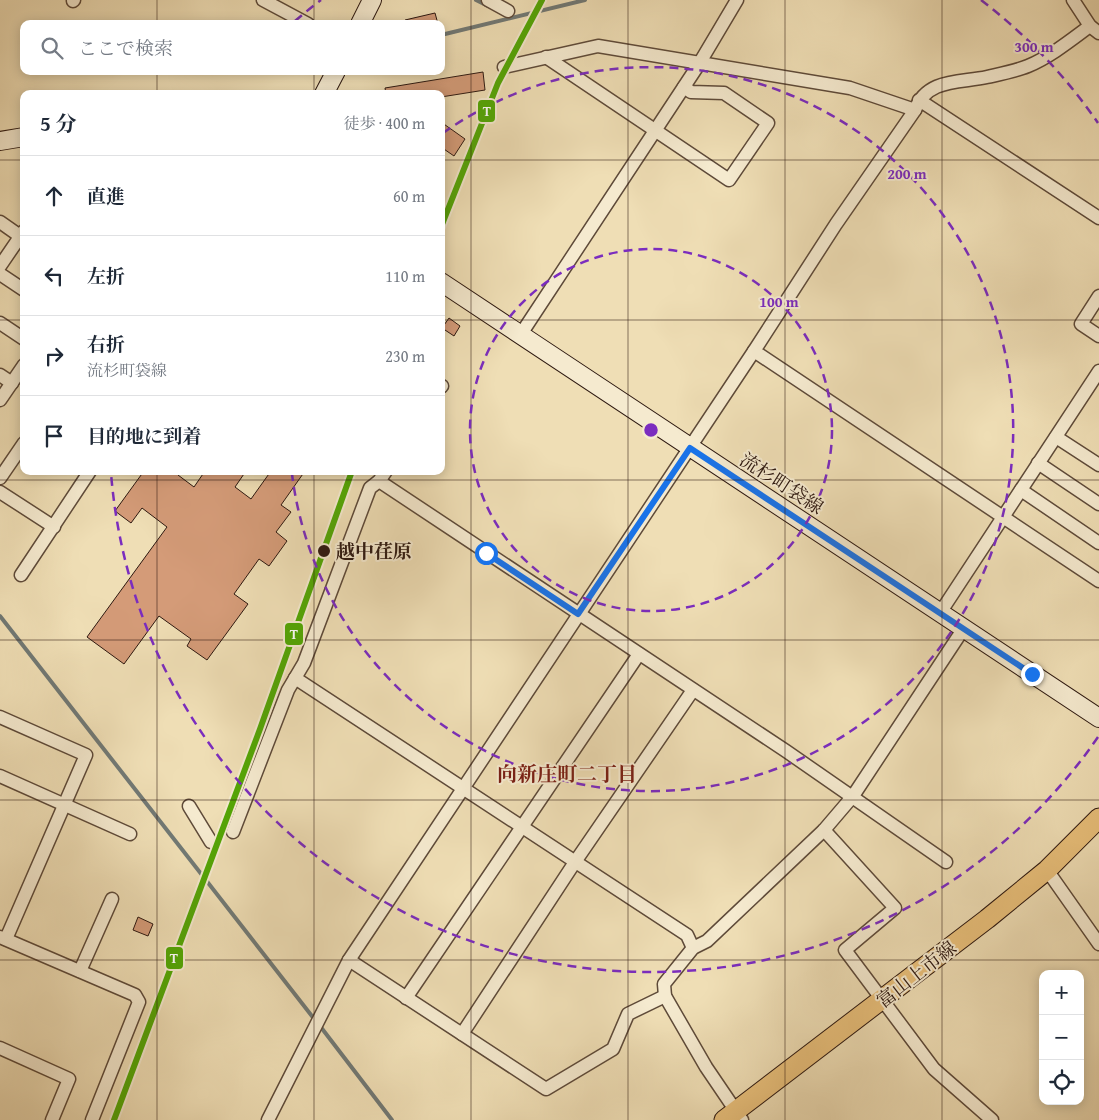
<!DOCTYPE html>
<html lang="ja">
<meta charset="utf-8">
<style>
body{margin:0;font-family:"Gentium Book Plus","Noto Serif JP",serif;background:#f6f6f7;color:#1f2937}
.controls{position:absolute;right:15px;bottom:15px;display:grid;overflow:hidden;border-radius:10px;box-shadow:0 2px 12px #0003}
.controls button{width:45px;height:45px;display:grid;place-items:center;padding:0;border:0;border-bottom:1px solid #e0e1e3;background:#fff;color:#1f2937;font:25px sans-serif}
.stop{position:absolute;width:15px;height:15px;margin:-11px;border:4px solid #1a73e8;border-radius:50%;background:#fff}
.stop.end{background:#1a73e8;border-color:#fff;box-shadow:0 1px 5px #0008}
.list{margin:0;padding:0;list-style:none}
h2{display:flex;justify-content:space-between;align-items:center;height:65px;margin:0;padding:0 20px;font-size:21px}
h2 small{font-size:16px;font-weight:400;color:#747a83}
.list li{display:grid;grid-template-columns:32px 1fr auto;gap:15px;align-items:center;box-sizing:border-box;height:80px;padding:0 20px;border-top:1px solid #e0e1e3}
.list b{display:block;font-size:19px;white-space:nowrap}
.list p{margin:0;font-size:16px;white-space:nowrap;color:#747a83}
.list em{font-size:16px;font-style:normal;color:#747a83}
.icon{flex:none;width:28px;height:28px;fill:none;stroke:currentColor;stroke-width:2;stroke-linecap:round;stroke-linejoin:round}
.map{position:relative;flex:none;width:1099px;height:1120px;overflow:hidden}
.search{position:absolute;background:#fff;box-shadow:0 2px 12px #0003;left:20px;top:20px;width:425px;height:55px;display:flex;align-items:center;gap:12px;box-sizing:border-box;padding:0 18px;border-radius:10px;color:#747a83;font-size:19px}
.panel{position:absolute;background:#fff;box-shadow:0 2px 12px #0003;left:20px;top:90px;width:425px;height:385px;border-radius:10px}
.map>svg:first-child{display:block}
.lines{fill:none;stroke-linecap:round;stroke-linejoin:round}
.stream{stroke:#717975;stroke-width:4}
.building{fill:#d49b78;stroke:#2d1810}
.street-casing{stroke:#5e4a39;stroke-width:15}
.secondary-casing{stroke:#2d1810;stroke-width:20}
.primary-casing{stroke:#2d1810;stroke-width:21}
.street{stroke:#f5eacf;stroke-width:12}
.secondary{stroke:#f5eacf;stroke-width:18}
.primary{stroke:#e8bf7a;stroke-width:19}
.rail-1-casing{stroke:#f5eacf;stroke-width:10}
.rail-1{stroke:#53a605;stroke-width:6}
.route{stroke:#1a73e8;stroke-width:6}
.grid{fill:none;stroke:#2d1810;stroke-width:1;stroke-opacity:0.55}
.ring{fill:none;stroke:#7b2cbf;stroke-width:2.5;stroke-dasharray:9 6}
.stop-dot{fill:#2d1810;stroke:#f5eacf;stroke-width:2}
.labels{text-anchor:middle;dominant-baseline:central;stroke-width:4;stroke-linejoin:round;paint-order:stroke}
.street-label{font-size:19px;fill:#2d1810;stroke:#f5eacf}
.stop-label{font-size:19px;font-weight:bold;fill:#2d1810;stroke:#f5eacf;text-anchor:start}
.neighbourhood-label{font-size:20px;font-weight:bold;fill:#7a1f14;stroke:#f5eacf}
.centre{fill:#7b2cbf;stroke:#f5eacf;stroke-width:2.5}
.ring-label{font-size:15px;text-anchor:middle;font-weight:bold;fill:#7b2cbf;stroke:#f5eacf;stroke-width:4;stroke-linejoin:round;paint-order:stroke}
.line-badge{stroke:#f5eacf;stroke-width:2}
.badge-label{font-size:14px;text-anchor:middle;font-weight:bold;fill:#fff}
</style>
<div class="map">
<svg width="1099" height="1120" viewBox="0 0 1099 1120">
<rect width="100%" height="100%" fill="#efdeb5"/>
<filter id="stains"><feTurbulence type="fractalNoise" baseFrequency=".004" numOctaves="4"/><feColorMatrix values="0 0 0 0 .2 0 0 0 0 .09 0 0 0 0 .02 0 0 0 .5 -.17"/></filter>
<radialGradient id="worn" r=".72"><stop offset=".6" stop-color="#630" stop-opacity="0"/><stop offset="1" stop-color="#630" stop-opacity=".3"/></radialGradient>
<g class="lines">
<g class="stream">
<polyline points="476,0 488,6"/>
<polyline points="441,35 585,0"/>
<polyline points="0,616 315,1020"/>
<polyline points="320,1026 392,1120"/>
</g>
</g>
<g class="building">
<polygon points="435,13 438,24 405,24 405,20"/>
<polygon points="483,72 485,90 441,97 441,94 386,94 385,88"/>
<polygon points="441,122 465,139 454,156 441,147"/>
<polygon points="449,318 460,326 454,336 442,328"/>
<polygon points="144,471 180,471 178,475 194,487 205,471 246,471 235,487 251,499 271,471 305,471 281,505 291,512 276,532 287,541 269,566 259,559 234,594 248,604 207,660 187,646 191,639 159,616 124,664 87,637 167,527 142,508 131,523 115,511"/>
<polygon points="138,917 153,924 148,936 133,930"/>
</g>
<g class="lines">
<defs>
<g id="street">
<polyline points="263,0 308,24"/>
<polyline points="488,0 508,11"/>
<polyline points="1073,0 1090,26 1099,33"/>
<polyline points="73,1 74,0"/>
<polyline points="546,57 729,180 768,123 724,93 691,92 684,87"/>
<polyline points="504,67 598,46 850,88 915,110"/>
<polyline points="919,100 1099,218"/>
<polyline points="0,222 20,236"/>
<polyline points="0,266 24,231"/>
<polyline points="0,274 24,290"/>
<polyline points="1099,296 1081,324 1099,336"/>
<polyline points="0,323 24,339"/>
<polyline points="521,334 699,64 737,0"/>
<polyline points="754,351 1099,581"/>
<polyline points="0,375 12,383"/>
<polyline points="441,387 442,386"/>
<polyline points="0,400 24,365"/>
<polyline points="1056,437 1099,465"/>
<polyline points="1038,463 1099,504"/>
<polyline points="0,478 24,443"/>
<polyline points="379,481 786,751 946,862"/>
<polyline points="1021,490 1099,543"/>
<polyline points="0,492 54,527"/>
<polyline points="21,575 90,471"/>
<polyline points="940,613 1099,371"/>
<polyline points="295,678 687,935 693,948"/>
<polyline points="0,717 86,755 6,939"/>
<polyline points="0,776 130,834"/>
<polyline points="189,806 211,842"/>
<polyline points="824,830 895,908 845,950 934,1069 992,1120"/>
<polyline points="233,832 288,690 304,663 370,488 379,481 386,471"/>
<polyline points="1047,870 1099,944"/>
<polyline points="0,937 135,995 139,1002 92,1120"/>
<polyline points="349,960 546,1089 613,1049 628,1014 665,996"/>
<polyline points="80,971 112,899"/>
<polyline points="406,998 639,654"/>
<polyline points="462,1034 575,862 693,690"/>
<polyline points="0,1048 69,1079 52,1120"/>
<path d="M268 1120 349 960 754 351 836 224 915 110C927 78 960 83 987 77 1000 74 1016 71 1028 66 1050 57 1071 40 1090 26"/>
<polyline points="742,1120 706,1067 665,996 664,984 693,948 707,941 824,830 853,796 964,628"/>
</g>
<g id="secondary">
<polyline points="360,24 372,0"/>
<polyline points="324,94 336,71"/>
<polyline points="0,141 24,137"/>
<polyline points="441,282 1099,718"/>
</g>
<polyline id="primary" points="724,1120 987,919 1047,870 1099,818"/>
</defs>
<use href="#street" class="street-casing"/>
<use href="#secondary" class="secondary-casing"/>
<use href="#primary" class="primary-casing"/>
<use href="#street" class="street"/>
<use href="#secondary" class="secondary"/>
<use href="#primary" class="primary"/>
<defs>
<g id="rail-1">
<polyline points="441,227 498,83 542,0"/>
<polyline points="114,1120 260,729 352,471"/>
</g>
</defs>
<use href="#rail-1" class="rail-1-casing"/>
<use href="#rail-1" class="rail-1"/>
</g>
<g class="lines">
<polyline class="route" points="486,553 578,614 690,448 1032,674"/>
</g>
<path class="grid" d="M157 0V24M314 0V24M471 0V1120M628 0V1120M785 0V1120M942 0V1120M157 71V94M314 71V94M0 160H24M441 160H1099M0 320H24M441 320H1099M157 471V1120M314 471V1120M0 480H1099M0 640H1099M0 800H1099M0 960H1099"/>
<g class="ring">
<circle cx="651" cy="430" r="181"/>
<path d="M443 133A362 362 0 1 1 292 474"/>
<path d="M1098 737A542 542 0 0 1 111 473M295 21A542 542 0 0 1 321 0M981 0A542 542 0 0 1 1098 123"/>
</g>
<circle class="stop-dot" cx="324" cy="551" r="7"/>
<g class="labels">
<g class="street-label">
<text transform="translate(782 483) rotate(33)">流杉町袋線</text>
<text transform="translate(916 974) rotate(-38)">富山上市線</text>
</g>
<g class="stop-label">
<text x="336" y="551">越中荏原</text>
</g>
<g class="neighbourhood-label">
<text x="567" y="773">向新庄町二丁目</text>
</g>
</g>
<circle cx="651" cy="430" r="8" class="centre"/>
<g class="ring-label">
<text x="1034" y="52">300 m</text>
<text x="907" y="179">200 m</text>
<text x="779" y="307">100 m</text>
</g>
<g class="line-badge">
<rect x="477" y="99" width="19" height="24" rx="5" fill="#53a605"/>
<rect x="284" y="622" width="20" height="24" rx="5" fill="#53a605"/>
<rect x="165" y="946" width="19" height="24" rx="5" fill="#53a605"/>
</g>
<g class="badge-label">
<text x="487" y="116">T</text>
<text x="294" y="639">T</text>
<text x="174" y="963">T</text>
</g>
<rect width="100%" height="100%" filter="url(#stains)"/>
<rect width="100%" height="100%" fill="url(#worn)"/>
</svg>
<div class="controls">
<button>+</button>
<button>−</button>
<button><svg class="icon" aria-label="locate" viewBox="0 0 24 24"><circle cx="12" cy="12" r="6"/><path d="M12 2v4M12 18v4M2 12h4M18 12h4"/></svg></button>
</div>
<div class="stop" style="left:486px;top:553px"></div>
<div class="stop end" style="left:1032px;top:674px"></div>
<div class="search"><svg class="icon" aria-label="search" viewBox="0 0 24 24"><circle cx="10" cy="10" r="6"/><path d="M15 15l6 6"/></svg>ここで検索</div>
<section class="panel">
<h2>5 分<small>徒歩 · 400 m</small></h2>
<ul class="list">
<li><svg class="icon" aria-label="ahead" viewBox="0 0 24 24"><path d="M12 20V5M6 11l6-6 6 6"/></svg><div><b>直進</b></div><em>60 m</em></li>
<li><svg class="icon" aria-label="left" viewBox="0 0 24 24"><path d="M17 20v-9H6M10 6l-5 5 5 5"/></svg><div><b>左折</b></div><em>110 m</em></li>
<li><svg class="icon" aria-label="right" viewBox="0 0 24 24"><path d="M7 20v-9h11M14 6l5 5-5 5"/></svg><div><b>右折</b><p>流杉町袋線</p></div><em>230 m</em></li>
<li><svg class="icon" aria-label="arrive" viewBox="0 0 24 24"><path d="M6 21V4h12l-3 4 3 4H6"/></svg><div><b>目的地に到着</b></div></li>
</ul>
</section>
</div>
